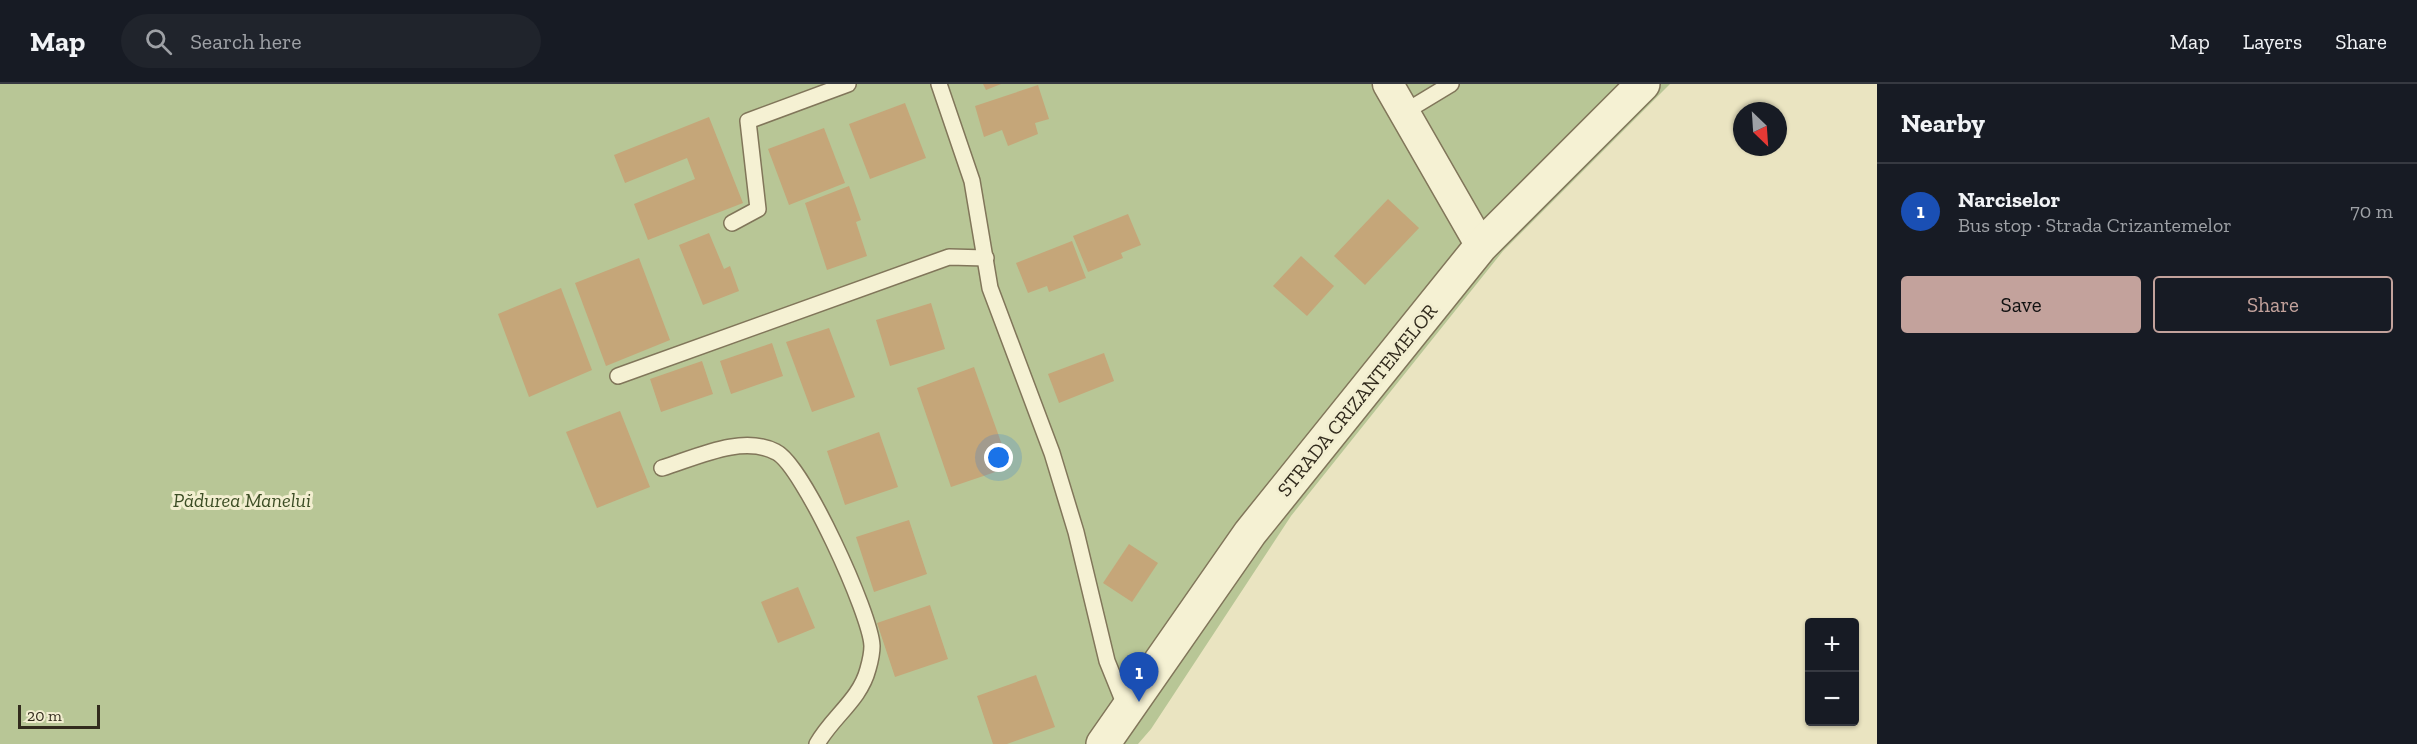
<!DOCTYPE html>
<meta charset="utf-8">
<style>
body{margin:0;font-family:"Zilla Slab",serif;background:#20242c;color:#f1f3f6}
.controls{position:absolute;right:18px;bottom:18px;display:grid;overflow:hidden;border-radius:6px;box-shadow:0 2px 4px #0004}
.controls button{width:54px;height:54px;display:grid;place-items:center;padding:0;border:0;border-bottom:2px solid #363941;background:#171b24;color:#f1f3f6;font:30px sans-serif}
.compass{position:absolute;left:1733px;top:18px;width:54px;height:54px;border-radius:50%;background:#171b24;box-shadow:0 2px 4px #0004;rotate:155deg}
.scale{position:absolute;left:18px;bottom:15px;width:82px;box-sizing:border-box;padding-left:6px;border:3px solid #322b1d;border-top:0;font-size:16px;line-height:21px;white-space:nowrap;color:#322b1d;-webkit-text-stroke:4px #f2eed0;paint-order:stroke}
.you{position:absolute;left:999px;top:374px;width:21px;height:21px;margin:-15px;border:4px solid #fff;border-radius:50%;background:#1a73e8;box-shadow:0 0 0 9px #1a73e833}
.badge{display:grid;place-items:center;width:39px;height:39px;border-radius:50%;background:#c3a29c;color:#fff;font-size:20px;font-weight:700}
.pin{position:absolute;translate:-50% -50px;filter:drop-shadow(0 2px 3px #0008)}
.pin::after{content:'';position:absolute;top:32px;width:21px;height:18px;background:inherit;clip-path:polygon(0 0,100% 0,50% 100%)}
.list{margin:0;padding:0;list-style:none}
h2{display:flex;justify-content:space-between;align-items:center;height:78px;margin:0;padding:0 24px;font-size:26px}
h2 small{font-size:20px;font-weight:400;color:#9ea1a6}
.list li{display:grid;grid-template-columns:39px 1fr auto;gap:18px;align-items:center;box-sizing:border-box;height:96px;padding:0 24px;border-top:2px solid #363941}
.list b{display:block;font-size:22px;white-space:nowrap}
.list p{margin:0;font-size:20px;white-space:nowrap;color:#9ea1a6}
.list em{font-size:20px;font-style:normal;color:#9ea1a6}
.actions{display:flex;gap:12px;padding:18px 24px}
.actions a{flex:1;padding:14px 0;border:2px solid #c3a29c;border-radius:6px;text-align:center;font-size:21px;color:#c3a29c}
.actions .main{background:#c3a29c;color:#111}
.icon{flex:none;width:33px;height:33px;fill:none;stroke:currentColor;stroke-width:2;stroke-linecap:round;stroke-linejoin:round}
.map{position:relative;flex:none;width:1877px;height:660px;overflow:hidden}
header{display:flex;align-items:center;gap:36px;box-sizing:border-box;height:84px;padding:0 30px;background:#171b24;border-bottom:2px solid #363941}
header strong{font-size:28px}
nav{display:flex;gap:33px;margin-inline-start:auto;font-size:21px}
.search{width:420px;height:54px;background:#20242c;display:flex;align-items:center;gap:15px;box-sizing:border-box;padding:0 21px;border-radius:33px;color:#9ea1a6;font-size:22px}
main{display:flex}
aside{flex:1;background:#171b24}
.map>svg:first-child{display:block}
.green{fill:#b8c696}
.building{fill:#c5a679}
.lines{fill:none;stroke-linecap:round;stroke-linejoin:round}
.service-casing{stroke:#81765a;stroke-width:18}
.minor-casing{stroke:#81765a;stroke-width:33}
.tertiary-casing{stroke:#81765a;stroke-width:36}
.service{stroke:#f5f1d3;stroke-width:15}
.minor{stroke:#f5f1d3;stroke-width:30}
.tertiary{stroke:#f5f1d3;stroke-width:33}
.labels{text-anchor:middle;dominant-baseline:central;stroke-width:6;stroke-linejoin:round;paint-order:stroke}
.street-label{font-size:20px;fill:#322b1d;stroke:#f2eed0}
.park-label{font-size:20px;font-style:italic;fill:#3c4d25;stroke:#f2eed0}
</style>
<header>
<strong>Map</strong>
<div class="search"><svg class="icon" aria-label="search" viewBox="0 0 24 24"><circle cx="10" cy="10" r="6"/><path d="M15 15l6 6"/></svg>Search here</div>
<nav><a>Map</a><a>Layers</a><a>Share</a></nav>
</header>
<main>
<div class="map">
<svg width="1877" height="660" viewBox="0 0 1877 660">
<rect width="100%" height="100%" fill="#eae4c1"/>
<polygon class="green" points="0,0 1670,0 1503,167 1291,432 1151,645 1138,660 0,660"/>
<g class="building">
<polygon points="983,0 1001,0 986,6"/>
<polygon points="1038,1 1049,35 1035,39 1038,50 1008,62 1002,46 984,53 975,22"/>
<polygon points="905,19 926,74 870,95 849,40"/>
<polygon points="709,33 743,119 648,156 634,120 695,95 687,74 625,99 614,71"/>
<polygon points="824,44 845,99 789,121 768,65"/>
<polygon points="849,102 861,136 856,138 867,172 827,186 805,119"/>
<polygon points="1388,115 1419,144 1365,201 1334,172"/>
<polygon points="1128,130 1141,161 1121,169 1123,174 1088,188 1073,152"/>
<polygon points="709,149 724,185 730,182 739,207 703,221 679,161"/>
<polygon points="1072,157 1086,194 1049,208 1047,202 1028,209 1016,179"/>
<polygon points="1301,172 1334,202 1307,232 1273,202"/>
<polygon points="639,174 670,256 606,282 575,199"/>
<polygon points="561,204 592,286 529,313 498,230"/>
<polygon points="931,219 945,265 890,282 876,236"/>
<polygon points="829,244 855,313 812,328 786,258"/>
<polygon points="772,259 783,292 731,310 720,277"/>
<polygon points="1104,269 1114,297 1059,319 1048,290"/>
<polygon points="702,277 713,310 661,328 650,295"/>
<polygon points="974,283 1010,383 951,403 917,304"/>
<polygon points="620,327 650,403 597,424 566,348"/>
<polygon points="879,348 898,403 845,421 827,367"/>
<polygon points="909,436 927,490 874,508 856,453"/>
<polygon points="1129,460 1158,479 1132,518 1103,499"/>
<polygon points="798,503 815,544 778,559 761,518"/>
<polygon points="930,521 948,575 895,593 877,539"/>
<polygon points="1036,591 1055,643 1007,660 993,660 977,612"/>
</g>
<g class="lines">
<defs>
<g id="service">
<polyline points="939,0 972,97 990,204 1052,369 1076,448 1107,577 1126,624"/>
<polyline points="1403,29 1451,0"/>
<polyline points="732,139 758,125 748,37 848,0"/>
<polyline points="618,292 949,173 986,174"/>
<path d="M662 384C695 374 742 350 776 368 803 381 871 531 872 562 872 569 870 578 868 585 860 616 832 633 817 660"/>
</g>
<polyline id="minor" points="1388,0 1481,162"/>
<polyline id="tertiary" points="1103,660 1250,449 1481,162 1643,0"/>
</defs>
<use href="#service" class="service-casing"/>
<use href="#minor" class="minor-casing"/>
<use href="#tertiary" class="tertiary-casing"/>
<use href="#service" class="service"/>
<use href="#minor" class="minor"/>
<use href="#tertiary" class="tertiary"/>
</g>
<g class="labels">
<g class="street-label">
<text transform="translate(1357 316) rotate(-51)">STRADA CRIZANTEMELOR</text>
</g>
<g class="park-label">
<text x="242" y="416">Pădurea Manelui</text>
</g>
</g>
</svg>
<div class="controls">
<button>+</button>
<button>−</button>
</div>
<svg class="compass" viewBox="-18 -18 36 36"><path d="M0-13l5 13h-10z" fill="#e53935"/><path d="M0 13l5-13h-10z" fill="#9ea1a6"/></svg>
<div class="scale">20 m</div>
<div class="you"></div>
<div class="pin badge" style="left:1139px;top:618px;background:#1a4fb4">1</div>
</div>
<aside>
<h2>Nearby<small></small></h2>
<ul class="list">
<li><span class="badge" style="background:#1a4fb4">1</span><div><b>Narciselor</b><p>Bus stop · Strada Crizantemelor</p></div><em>70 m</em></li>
</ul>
<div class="actions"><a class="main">Save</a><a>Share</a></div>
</aside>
</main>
